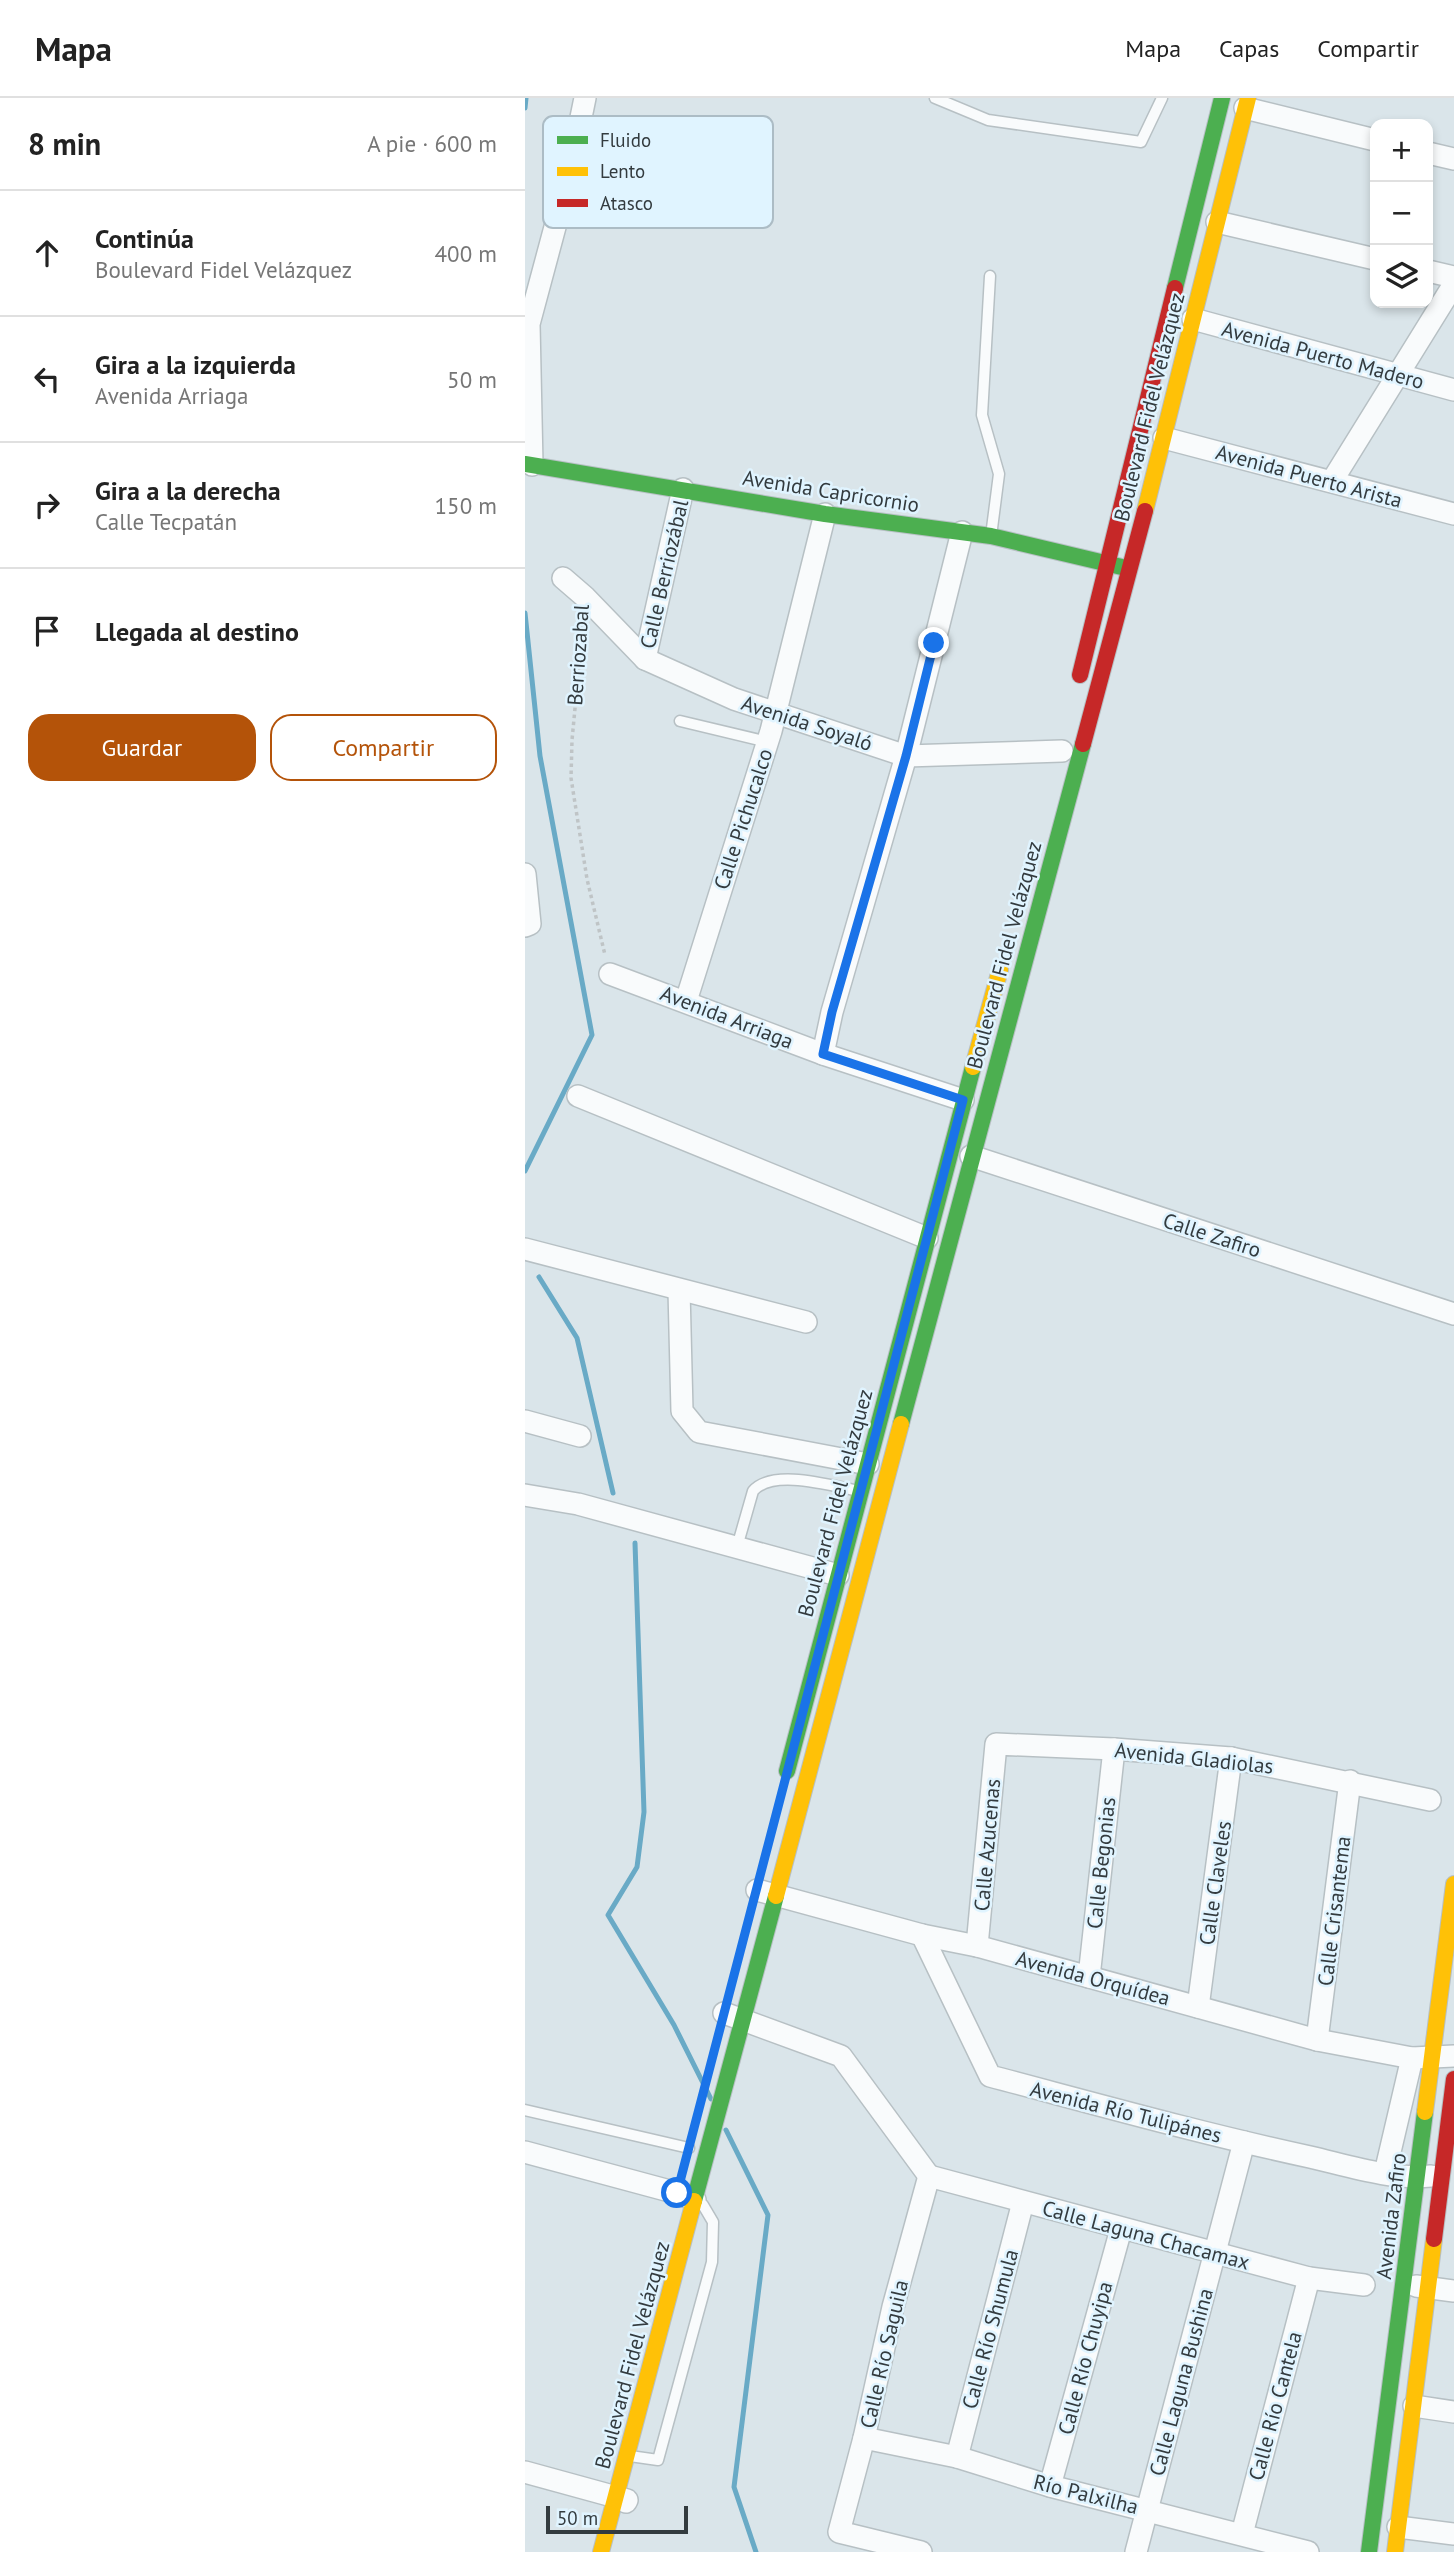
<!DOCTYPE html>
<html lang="es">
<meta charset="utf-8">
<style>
body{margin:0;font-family:"PT Sans",sans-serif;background:#f2f2f2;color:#222}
.controls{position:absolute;right:21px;top:21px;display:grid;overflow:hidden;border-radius:14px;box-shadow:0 4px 10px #0003}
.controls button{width:63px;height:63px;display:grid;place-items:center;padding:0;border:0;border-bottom:2px solid #e0e0e0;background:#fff;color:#222;font:35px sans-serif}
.scale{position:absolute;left:21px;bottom:18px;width:142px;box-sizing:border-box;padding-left:7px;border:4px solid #333b3f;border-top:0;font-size:19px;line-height:24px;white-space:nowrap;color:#333b3f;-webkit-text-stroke:5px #e0f4ff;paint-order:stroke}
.stop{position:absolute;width:21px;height:21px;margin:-16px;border:5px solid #1a73e8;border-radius:50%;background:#fff}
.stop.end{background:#1a73e8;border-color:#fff;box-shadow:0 2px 7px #0008}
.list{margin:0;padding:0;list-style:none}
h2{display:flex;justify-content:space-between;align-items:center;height:91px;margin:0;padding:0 28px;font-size:30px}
h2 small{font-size:23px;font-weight:400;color:#767676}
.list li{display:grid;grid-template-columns:46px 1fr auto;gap:21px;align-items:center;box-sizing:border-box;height:126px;padding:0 28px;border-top:2px solid #e0e0e0}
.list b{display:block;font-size:26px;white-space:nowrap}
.list p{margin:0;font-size:23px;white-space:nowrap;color:#767676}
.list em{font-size:23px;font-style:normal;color:#767676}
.actions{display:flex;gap:14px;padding:21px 28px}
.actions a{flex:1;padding:16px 0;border:2px solid #b45309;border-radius:21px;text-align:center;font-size:24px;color:#b45309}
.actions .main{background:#b45309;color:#fff}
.icon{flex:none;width:38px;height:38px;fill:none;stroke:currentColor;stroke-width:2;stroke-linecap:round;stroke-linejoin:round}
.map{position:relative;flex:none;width:929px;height:2454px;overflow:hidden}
header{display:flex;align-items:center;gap:42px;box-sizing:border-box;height:98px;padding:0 35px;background:#fff;border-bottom:2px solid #e0e0e0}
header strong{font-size:33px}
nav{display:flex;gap:38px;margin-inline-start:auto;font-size:24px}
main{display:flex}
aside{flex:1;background:#fff}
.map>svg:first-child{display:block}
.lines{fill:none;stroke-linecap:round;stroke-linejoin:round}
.stream{stroke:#69aac6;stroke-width:5}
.lane-casing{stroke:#b7c0c4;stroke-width:13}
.street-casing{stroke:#b7c0c4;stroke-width:24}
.fast-casing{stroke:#b7c0c4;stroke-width:18}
.slow-casing{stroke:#b7c0c4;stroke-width:18}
.jam-casing{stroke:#b7c0c4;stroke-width:18}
.path{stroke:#bfc4c6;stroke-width:3.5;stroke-dasharray:3.5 3.5;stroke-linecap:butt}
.lane{stroke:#f9fbfc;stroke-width:10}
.street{stroke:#f9fbfc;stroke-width:21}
.fast{stroke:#4caf50;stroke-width:16}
.slow{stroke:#ffc107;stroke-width:16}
.jam{stroke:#c62828;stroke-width:16}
.route{stroke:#1a73e8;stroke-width:9}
.labels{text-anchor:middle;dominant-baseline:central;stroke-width:5;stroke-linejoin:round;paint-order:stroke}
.street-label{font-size:21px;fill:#333b3f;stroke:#e0f4ff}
.key{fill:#e0f4ff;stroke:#acbcc5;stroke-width:2}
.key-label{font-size:19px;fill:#333b3f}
</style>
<header>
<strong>Mapa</strong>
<nav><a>Mapa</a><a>Capas</a><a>Compartir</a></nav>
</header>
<main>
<aside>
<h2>8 min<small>A pie · 600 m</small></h2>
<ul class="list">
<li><svg class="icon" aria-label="ahead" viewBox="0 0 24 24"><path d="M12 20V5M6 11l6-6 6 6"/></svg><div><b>Continúa</b><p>Boulevard Fidel Velázquez</p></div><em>400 m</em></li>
<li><svg class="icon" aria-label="left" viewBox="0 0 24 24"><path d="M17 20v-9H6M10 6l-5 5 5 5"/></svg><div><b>Gira a la izquierda</b><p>Avenida Arriaga</p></div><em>50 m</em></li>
<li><svg class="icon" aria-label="right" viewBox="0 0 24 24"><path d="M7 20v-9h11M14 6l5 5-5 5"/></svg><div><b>Gira a la derecha</b><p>Calle Tecpatán</p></div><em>150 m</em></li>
<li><svg class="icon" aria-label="arrive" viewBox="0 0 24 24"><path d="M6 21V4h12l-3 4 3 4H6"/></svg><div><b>Llegada al destino</b></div></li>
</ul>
<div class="actions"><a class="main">Guardar</a><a>Compartir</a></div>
</aside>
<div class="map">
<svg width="929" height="2454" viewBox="0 0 929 2454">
<rect width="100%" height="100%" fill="#dae5ea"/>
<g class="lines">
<g class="stream">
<polyline points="0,10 1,0"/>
<polyline points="0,515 15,658 67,937 0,1073"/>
<polyline points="14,1179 52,1240 88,1395"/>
<polyline points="110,1445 119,1714 112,1769 83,1817 149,1927 186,2001"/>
<polyline points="201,2032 243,2117 209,2389 231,2454"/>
</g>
<defs>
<g id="lane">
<polyline points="410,0 463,22 616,44 637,0"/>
<polyline points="465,178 457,317 474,376 466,438"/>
<polyline points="155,623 243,644"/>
<path d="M212 1449 228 1393C248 1370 307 1388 334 1393"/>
<polyline points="0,2012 164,2050"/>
<polyline points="105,2358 133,2362 187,2164 188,2124 178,2107 172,2104"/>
</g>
<g id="street">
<polyline points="720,10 850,42"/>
<polyline points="903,55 929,61"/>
<polyline points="692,124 850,161"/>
<polyline points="903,173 929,179"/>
<polyline points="668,221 929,292"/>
<polyline points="639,340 929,416"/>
<polyline points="7,367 4,226 45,73 60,0"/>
<polyline points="807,383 929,186"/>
<polyline points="38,480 60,499 120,561 209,601 381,658 537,653"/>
<polyline points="120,561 158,391"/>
<polyline points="0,776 5,826 0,828"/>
<polyline points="85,876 298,956 438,1002"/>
<polyline points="161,903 246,633 300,416"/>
<polyline points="298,956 307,914 381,658 437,434"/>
<polyline points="53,998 402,1140"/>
<polyline points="446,1058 929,1216"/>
<polyline points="0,1151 281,1224"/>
<polyline points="154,1192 157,1313 174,1334 343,1366"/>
<polyline points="0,1323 55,1338"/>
<polyline points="0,1397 53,1406 313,1477"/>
<polyline points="232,1792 397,1837 452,1848 792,1942 887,1960 929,1958"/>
<path d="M397 1837 465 1978C571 2006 678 2036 785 2059 824 2068 866 2082 906 2078"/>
<polyline points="452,1848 471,1646 589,1651 706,1660 905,1702"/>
<polyline points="564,1879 589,1651"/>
<polyline points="673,1909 706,1660"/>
<polyline points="199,1915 316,1958 404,2078"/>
<polyline points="792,1942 825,1683"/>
<polyline points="0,2054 152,2095 170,2102"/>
<polyline points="860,2075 887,1960"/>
<polyline points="404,2078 784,2180 839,2187"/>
<polyline points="891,2188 929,2193"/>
<polyline points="889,2308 929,2314"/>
<polyline points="339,2340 432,2359 525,2388 783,2454"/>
<polyline points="432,2359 498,2104"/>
<polyline points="0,2374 102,2402 101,2404"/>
<polyline points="525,2388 596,2131"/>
<polyline points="873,2429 929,2436"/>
<polyline points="717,2436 784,2180"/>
<polyline points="396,2454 314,2434 339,2340 368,2209 404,2078"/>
<polyline points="611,2454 719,2044"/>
</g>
<g id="fast">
<polyline points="650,190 697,0"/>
<polyline points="0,366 300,416 466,438 601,470"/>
<polyline points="376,1326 558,646"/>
<polyline points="262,1673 448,969"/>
<polyline points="169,2103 251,1798"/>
<polyline points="844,2454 900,2014"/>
</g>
<g id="slow">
<polyline points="620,413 723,0"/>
<polyline points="448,969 475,872"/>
<polyline points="251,1798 376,1326"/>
<polyline points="900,2014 929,1786"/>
<polyline points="76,2454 169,2103"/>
<polyline points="870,2454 909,2141"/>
</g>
<g id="jam">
<polyline points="555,577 650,190"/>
<polyline points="558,646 620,413"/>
<polyline points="909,2141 929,1981"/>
</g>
</defs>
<use href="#lane" class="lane-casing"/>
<use href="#street" class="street-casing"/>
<use href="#fast" class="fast-casing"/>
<use href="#slow" class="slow-casing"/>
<use href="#jam" class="jam-casing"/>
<polyline class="path" points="58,526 47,642 46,680 62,781 80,857"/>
<use href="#lane" class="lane"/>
<use href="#street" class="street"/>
<use href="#fast" class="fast"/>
<use href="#slow" class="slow"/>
<use href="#jam" class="jam"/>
</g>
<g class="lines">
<polyline class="route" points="152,2095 438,1002 298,956 307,914 381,658 409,545"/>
</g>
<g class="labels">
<g class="street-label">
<text transform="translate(798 257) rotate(15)">Avenida Puerto Madero</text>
<text transform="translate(624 309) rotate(-76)">Boulevard Fidel Velázquez</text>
<text transform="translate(784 378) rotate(15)">Avenida Puerto Arista</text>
<text transform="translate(306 393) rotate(9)">Avenida Capricornio</text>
<text transform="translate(139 476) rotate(-77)">Calle Berriozábal</text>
<text transform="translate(53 557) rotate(-86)">Berriozabal</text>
<text transform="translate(282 625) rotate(18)">Avenida Soyaló</text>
<text transform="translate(218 721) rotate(-72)">Calle Pichucalco</text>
<text transform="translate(479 857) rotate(-75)">Boulevard Fidel Velázquez</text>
<text transform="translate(202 919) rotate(21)">Avenida Arriaga</text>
<text transform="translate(687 1137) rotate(18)">Calle Zafiro</text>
<text transform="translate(310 1405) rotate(-75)">Boulevard Fidel Velázquez</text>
<text transform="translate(669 1660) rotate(6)">Avenida Gladiolas</text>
<text transform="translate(462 1747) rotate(-85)">Calle Azucenas</text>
<text transform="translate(576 1765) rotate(-84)">Calle Begonias</text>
<text transform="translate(690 1785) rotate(-82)">Calle Claveles</text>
<text transform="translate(809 1813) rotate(-83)">Calle Crisantema</text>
<text transform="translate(568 1880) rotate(15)">Avenida Orquídea</text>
<text transform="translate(601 2014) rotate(14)">Avenida Río Tulipánes</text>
<text transform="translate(866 2118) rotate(-83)">Avenida Zafiro</text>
<text transform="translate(621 2137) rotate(15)">Calle Laguna Chacamax</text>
<text transform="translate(465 2231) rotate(-75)">Calle Río Shumula</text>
<text transform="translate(359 2256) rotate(-77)">Calle Río Saguila</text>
<text transform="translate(107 2257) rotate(-75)">Boulevard Fidel Velázquez</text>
<text transform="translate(560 2260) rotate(-75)">Calle Río Chuyipa</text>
<text transform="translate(656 2284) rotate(-75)">Calle Laguna Bushina</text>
<text transform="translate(750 2308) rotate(-75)">Calle Río Cantela</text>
<text transform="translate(561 2396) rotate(14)">Río Palxilha</text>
</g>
</g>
<rect x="18" y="18" width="230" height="112" rx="10" class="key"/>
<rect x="32" y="38" width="31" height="8" fill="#4caf50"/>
<rect x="32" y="69" width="31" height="9" fill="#ffc107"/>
<rect x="32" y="101" width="31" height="8" fill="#c62828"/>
<g class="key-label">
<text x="75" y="49">Fluido</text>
<text x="75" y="80">Lento</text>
<text x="75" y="112">Atasco</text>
</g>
</svg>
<div class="controls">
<button>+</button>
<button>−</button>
<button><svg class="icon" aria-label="layers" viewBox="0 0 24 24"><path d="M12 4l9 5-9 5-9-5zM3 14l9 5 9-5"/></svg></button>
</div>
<div class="scale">50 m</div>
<div class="stop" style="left:152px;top:2095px"></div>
<div class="stop end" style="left:409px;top:545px"></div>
</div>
</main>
